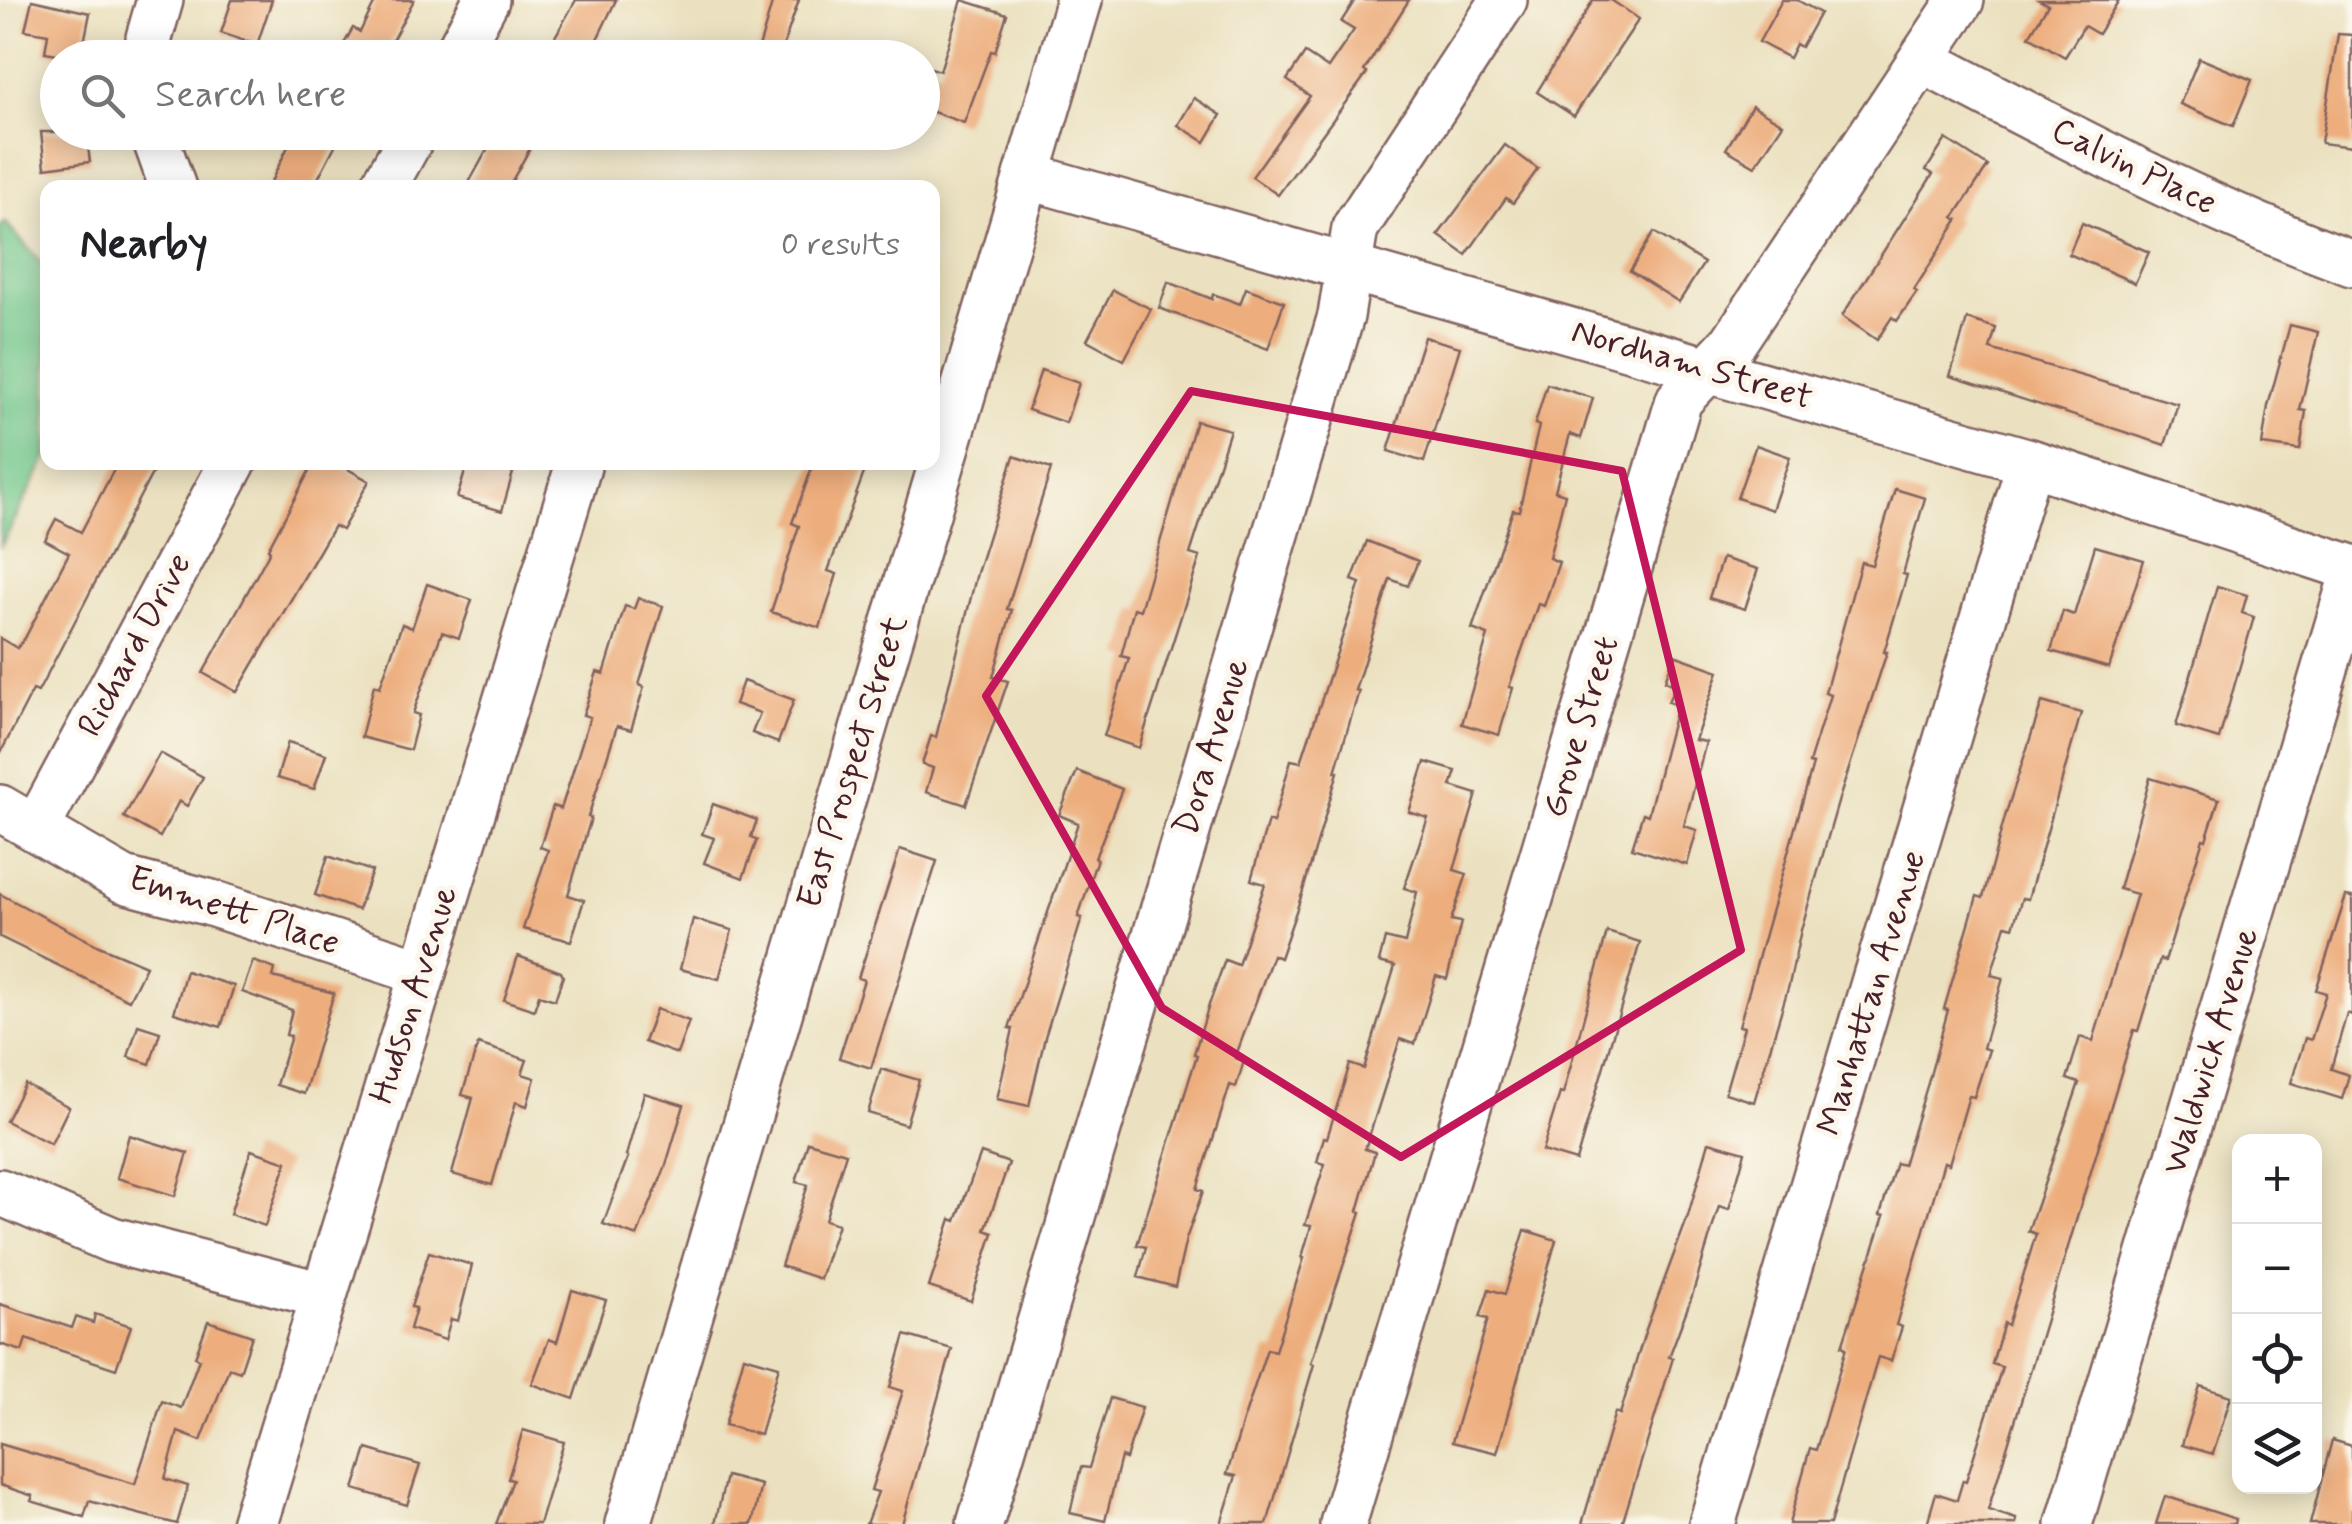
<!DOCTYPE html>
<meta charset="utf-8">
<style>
body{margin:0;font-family:Mynerve,sans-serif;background:#f6f6f6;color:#202124}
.controls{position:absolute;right:30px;bottom:30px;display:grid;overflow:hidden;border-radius:20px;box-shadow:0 5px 25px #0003}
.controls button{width:90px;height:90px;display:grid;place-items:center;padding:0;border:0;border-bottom:2px solid #e0e0e0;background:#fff;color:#202124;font:50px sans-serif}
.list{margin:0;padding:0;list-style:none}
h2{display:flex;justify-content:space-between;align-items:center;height:130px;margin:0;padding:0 40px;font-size:42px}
h2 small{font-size:32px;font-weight:400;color:#757577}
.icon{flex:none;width:55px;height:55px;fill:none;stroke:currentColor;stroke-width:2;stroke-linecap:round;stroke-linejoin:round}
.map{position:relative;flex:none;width:2352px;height:1524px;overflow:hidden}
.search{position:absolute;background:#fff;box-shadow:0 5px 25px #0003;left:40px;top:40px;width:900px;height:110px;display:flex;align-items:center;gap:25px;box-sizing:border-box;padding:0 35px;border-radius:55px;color:#757577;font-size:38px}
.panel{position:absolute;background:#fff;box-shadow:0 5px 25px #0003;left:40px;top:180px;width:900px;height:290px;border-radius:20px}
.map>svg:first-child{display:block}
.green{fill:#74c88c;stroke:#5f745c;stroke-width:2.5}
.building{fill:#edad7d}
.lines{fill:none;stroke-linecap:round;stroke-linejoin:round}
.minor-casing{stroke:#82635f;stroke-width:50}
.minor{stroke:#fff;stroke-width:45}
.marked{fill:none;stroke:#c2185b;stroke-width:8;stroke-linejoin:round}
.labels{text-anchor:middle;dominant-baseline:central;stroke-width:10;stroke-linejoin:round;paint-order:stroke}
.street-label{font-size:35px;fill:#4a1f2b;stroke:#fbf7ec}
</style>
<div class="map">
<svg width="2352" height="1524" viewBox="0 0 2352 1524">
<rect width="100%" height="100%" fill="#fbf7ec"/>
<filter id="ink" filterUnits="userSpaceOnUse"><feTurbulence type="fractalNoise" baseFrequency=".01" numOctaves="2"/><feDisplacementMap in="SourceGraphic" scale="20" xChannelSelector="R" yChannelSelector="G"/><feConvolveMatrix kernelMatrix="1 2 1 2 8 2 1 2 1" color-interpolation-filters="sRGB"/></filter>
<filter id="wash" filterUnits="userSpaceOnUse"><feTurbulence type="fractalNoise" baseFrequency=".0048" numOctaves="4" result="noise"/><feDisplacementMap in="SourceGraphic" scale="40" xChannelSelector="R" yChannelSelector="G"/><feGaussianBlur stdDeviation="2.25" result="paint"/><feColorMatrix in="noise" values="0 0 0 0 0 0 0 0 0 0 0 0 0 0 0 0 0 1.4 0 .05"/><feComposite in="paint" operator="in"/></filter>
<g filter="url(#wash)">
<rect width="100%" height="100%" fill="#ebe1c0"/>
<polygon class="green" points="5,222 47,270 47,457 0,548 0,227"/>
<g id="blocks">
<g class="building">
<polygon points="32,0 90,13 81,58 45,52 48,34 25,30"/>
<polygon points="232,0 272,0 257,45 221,33"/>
<polygon points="376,0 414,0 388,48 405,58 336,58 353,28 360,32"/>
<polygon points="576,0 616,0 588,58 543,58"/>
<polygon points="773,0 799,0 779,58 756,58"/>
<polygon points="962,0 1007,14 995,52 991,51 964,123 922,108 922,65 940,71"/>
<polygon points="1355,0 1409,0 1364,71 1367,73 1278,195 1252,177 1310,96 1287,80 1305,53 1328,68 1354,30 1341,22"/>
<polygon points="1593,0 1611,0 1639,19 1574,116 1537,92"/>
<polygon points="1782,0 1797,0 1820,13 1801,47 1796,44 1789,58 1759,42"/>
<polygon points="2039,0 2119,0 2098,34 2084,26 2065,57 2029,36 2048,5"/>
<polygon points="2338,34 2352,35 2352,147 2321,143"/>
<polygon points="2199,58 2252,80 2233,126 2180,104"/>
<polygon points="1194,98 1221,115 1205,142 1178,125"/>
<polygon points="1752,106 1783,124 1755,166 1726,149"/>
<polygon points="41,132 86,132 90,162 45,168"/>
<polygon points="295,132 342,132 313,188 268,188"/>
<polygon points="497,132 539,132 508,188 466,188"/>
<polygon points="1946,139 1988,166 1954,217 1958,220 1914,290 1917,292 1897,321 1892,317 1877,340 1842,316 1933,174 1926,170"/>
<polygon points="1505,145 1538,169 1513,203 1506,198 1466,255 1438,235"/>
<polygon points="2082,223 2149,252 2135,283 2069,254"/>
<polygon points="1654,232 1704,263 1679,302 1630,271"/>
<polygon points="1168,282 1212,299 1213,294 1240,304 1246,288 1284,302 1268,349 1159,308"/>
<polygon points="1113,290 1151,309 1124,360 1087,340"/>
<polygon points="1967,319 1996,328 1990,349 2178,404 2165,445 1950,376"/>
<polygon points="2290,325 2318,332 2300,410 2306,411 2300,450 2262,445 2268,406"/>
<polygon points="1424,337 1460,347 1424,462 1388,451"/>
<polygon points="1041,370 1079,383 1066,423 1028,410"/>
<polygon points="1547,384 1593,398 1581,438 1570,434 1555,491 1565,494 1549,558 1559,562 1544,606 1538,604 1509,687 1513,688 1499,735 1462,724 1488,635 1472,629 1513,510 1519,511 1539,426 1535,424"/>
<polygon points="1196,421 1230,430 1190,554 1200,557 1139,748 1104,736 1129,658 1121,656 1134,608 1140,610"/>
<polygon points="1756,445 1790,457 1772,510 1737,498"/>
<polygon points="1014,456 1051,469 1007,609 1012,610 993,677 1008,681 966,805 926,792 933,768 922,764 931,736 936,737 977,573"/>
<polygon points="118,462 158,462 38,692 33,690 0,754 0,638 17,648 25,638 69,553 45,540 56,519 81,532"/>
<polygon points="314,462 335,462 369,481 342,530 334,526 237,692 203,673 270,551 268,549"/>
<polygon points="468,462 516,462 502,511 457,498"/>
<polygon points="814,462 868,462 828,571 837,574 820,628 771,612 799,526 792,523"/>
<polygon points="1895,489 1925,498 1903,574 1907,575 1884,652 1887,652 1839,799 1801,930 1789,985 1754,1102 1725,1093 1744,1027 1739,1026 1813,764 1809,763 1830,695 1825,693 1861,562 1872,565"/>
<polygon points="1367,541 1418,561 1408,586 1390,579 1355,690 1359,691 1335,772 1338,772 1302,894 1280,958 1273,955 1235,1058 1244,1061 1236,1087 1230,1085 1197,1189 1203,1191 1186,1239 1175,1287 1138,1277 1146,1247 1137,1245 1197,1055 1194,1054 1209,1005 1225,960 1238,965 1265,884 1251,880 1268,821 1273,823 1291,760 1301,762 1360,583 1352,580"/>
<polygon points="2095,546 2144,560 2109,668 2051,651 2063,611 2074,615"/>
<polygon points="1722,558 1758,569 1745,609 1709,598"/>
<polygon points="427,584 472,600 459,638 442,632 413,713 419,715 410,750 361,737 374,685 380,687 402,624 412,628"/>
<polygon points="2217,586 2247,595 2242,613 2254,617 2219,739 2176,726"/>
<polygon points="638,598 663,606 639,685 644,687 631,730 617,726 588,817 591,818 568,895 584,900 571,941 523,929 548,850 540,847 553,806 561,809 590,717 583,715 597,672 604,674 625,606 634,609"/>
<polygon points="1674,655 1719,671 1695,740 1706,742 1684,826 1697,830 1687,865 1632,848 1643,813 1648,815 1677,705 1668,702 1675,685 1665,681"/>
<polygon points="743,681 794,700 778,743 752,733 760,713 735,704"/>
<polygon points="2042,702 2081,713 2028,899 2022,898 2013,927 2006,925 1991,975 2003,978 1983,1048 1989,1050 1974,1097 1969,1096 1949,1164 1944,1162 1896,1325 1902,1327 1891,1361 1878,1357 1830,1524 1789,1524 1810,1448 1816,1450 1846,1348 1842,1346 1884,1216 1880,1215 1896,1163 1903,1165 1928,1083 1948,1010 1944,1009 1977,896 1983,898 2006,813"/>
<polygon points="288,742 326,754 314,789 277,778"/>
<polygon points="160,753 203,777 187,806 179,801 160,837 124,817"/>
<polygon points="1425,762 1456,771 1451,786 1477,794 1454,870 1467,874 1451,920 1461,922 1447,979 1436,976 1415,1044 1400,1039 1365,1149 1375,1152 1358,1211 1361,1212 1311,1363 1314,1364 1267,1524 1221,1524 1236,1476 1227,1474 1244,1418 1267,1349 1275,1351 1304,1258 1302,1257 1311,1226 1305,1225 1325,1164 1317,1162 1324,1137 1327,1138 1350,1064 1364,1069 1395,966 1379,962 1385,938 1405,943 1417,892 1404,888 1428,818 1409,812"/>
<polygon points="1077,771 1122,789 1095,858 1097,859 1078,917 1082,918 1045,1037 1029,1106 997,1099 1013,1029 1009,1028 1078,823 1059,815"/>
<polygon points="2150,778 2219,799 2206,840 2203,839 2165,961 2160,959 2138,1031 2134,1030 1988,1510 2016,1519 2016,1524 1927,1524 1936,1493 1957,1500 1963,1480 1966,1481 2002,1367 1992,1364 2004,1323 2008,1325 2036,1234 2028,1231 2079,1083 2067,1079 2080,1037 2093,1041 2137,894 2119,889"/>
<polygon points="713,804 757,820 751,837 757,840 743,878 704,863 714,838 702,834"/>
<polygon points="900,849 937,861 871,1068 839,1058 864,980 858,978"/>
<polygon points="328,856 372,871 358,910 315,895"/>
<polygon points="0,894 99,946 146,966 129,1000 0,937"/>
<polygon points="2346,896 2352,897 2352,1015 2347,1013 2331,1069 2349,1075 2342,1099 2291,1083 2305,1038 2311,1040 2326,993 2316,990"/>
<polygon points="693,919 732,930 719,979 680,969"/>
<polygon points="1607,932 1640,942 1576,1161 1542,1151 1560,1093 1563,1094"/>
<polygon points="518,956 561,972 563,976 555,1000 539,995 534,1010 504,1000"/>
<polygon points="253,961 275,969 273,977 334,993 304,1094 276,1085 291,1036 286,1035 292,1010 242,992"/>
<polygon points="186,971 234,986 221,1027 174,1013"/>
<polygon points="656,1009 689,1021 677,1054 644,1042"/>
<polygon points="138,1025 160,1032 150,1064 128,1057"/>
<polygon points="478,1044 527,1060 522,1074 535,1078 527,1106 516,1102 492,1185 452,1174 473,1098 462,1095"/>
<polygon points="881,1069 919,1080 906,1125 868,1113"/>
<polygon points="25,1084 69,1107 51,1144 6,1121"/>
<polygon points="644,1093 684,1105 665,1168 637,1236 603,1224 628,1157 626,1156"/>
<polygon points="129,1135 188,1153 175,1196 117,1178"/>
<polygon points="808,1142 846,1153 825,1220 838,1224 820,1279 781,1266 808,1185 796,1182"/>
<polygon points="1709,1142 1745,1152 1729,1209 1719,1206 1692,1296 1669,1357 1673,1358 1622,1524 1582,1524 1615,1412 1620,1414 1645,1332 1687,1219"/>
<polygon points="251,1150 287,1162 265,1226 230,1214"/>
<polygon points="981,1153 1009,1163 985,1230 993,1233 971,1301 929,1287 951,1219 956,1221"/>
<polygon points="1525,1230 1556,1240 1497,1453 1452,1442 1488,1319 1480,1317 1489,1289 1505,1294"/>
<polygon points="429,1252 472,1265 458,1321 451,1319 445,1340 410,1329 416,1308 411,1307"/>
<polygon points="572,1290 606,1300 574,1399 532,1384 549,1339 557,1342"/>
<polygon points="0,1304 72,1328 76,1317 93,1323 95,1314 131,1326 116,1369 26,1339 22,1351 0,1344"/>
<polygon points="208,1321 252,1336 240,1372 229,1368 201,1441 178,1432 165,1479 188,1486 177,1524 89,1501 84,1517 31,1501 33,1496 0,1485 0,1444 135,1484 162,1401 181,1408 199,1359 195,1357"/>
<polygon points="905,1335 952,1349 902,1524 866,1524 878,1492 871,1490 903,1391 890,1387"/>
<polygon points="744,1356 779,1366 760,1435 725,1425"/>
<polygon points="2200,1386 2231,1396 2213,1454 2182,1445"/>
<polygon points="1110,1398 1142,1407 1126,1459 1121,1457 1105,1521 1070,1513 1081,1467 1089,1468"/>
<polygon points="523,1430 564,1442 539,1524 496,1524 513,1480 508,1479"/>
<polygon points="2332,1440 2352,1446 2352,1524 2310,1524"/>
<polygon points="367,1449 420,1465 407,1505 354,1489"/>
<polygon points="726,1476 761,1485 752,1524 715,1524"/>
<polygon points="2165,1496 2236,1519 2235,1524 2156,1524"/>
</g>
</g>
</g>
<g filter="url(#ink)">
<use href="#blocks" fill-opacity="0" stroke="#82635f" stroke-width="2.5"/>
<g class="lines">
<defs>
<g id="minor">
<polyline points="149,58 149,38 160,0"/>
<polyline points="455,58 486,0"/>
<path d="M1922 60C2062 133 2203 209 2352 263"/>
<polyline points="153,132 173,188"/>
<polyline points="1027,176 2030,462 2352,568"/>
<polyline points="383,188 414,132"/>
<polyline points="0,808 124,880 211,903 421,972"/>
<polyline points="37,827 233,462"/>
<polyline points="0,1192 112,1240 322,1295"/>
<polyline points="254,1524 578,467"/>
<polyline points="628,1524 1079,0"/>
<polyline points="980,1524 1341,316 1355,228 1504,0"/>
<polyline points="1343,1524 1679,400 1733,343 1961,0"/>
<polyline points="1712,1524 2030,462"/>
<polyline points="2069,1524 2352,578"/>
</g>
</defs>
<use href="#minor" class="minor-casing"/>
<use href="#minor" class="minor"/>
</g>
</g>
<path class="marked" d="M1191 391 1622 471 1741 950 1401 1157 1162 1008 986 696Z"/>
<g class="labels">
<g class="street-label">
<text transform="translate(2134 167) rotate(26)">Calvin Place</text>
<text transform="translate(1692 365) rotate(16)">Nordham Street</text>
<text transform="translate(135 645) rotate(-62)">Richard Drive</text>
<text transform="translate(1581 727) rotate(-73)">Grove Street</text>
<text transform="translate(1212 747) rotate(-73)">Dora Avenue</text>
<text transform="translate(853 762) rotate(-73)">East Prospect Street</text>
<text transform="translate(234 911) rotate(18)">Emmett Place</text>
<text transform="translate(1872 993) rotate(-73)">Manhattan Avenue</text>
<text transform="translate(414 995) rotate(-73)">Hudson Avenue</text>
<text transform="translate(2211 1051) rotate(-73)">Waldwick Avenue</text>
</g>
</g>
</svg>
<div class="controls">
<button>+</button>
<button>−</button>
<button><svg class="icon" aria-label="locate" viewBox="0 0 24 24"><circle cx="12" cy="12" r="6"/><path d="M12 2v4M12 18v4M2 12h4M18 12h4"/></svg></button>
<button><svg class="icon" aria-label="layers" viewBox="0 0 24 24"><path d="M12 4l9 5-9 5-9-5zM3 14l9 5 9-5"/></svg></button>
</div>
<div class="search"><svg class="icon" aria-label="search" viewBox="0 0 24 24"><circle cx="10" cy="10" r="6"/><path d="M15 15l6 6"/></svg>Search here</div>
<section class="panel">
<h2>Nearby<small>0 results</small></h2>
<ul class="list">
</ul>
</section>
</div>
